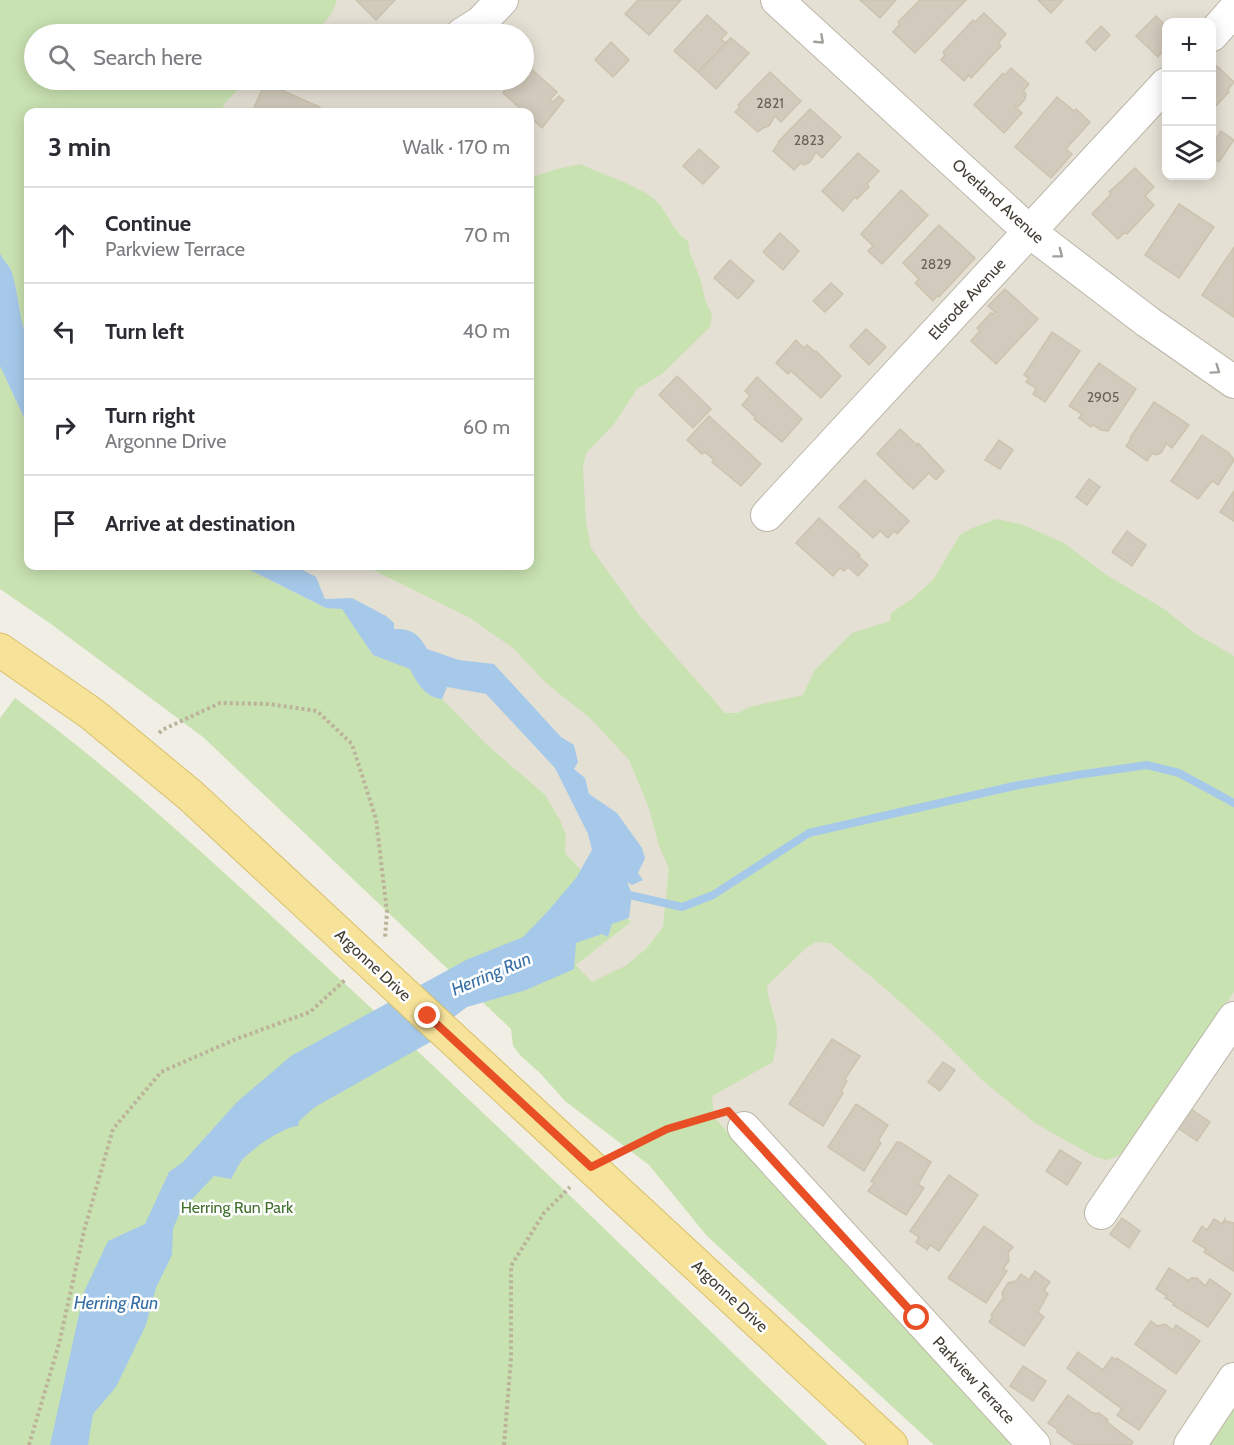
<!DOCTYPE html>
<meta charset="utf-8">
<style>
body{margin:0;font-family:Cabin,sans-serif;background:#f7f7f7;color:#2b2b33}
.controls{position:absolute;right:18px;top:18px;display:grid;overflow:hidden;border-radius:12px;box-shadow:0 3px 15px #0003}
.controls button{width:54px;height:54px;display:grid;place-items:center;padding:0;border:0;border-bottom:2px solid #e1e1e2;background:#fff;color:#2b2b33;font:30px sans-serif}
.stop{position:absolute;width:18px;height:18px;margin:-14px;border:4px solid #e84f25;border-radius:50%;background:#fff}
.stop.end{background:#e84f25;border-color:#fff;box-shadow:0 2px 6px #0008}
.list{margin:0;padding:0;list-style:none}
h2{display:flex;justify-content:space-between;align-items:center;height:78px;margin:0;padding:0 24px;font-size:26px}
h2 small{font-size:20px;font-weight:400;color:#7c7c81}
.list li{display:grid;grid-template-columns:39px 1fr auto;gap:18px;align-items:center;box-sizing:border-box;height:96px;padding:0 24px;border-top:2px solid #e1e1e2}
.list b{display:block;font-size:22px;white-space:nowrap}
.list p{margin:0;font-size:20px;white-space:nowrap;color:#7c7c81}
.list em{font-size:20px;font-style:normal;color:#7c7c81}
.icon{flex:none;width:33px;height:33px;fill:none;stroke:currentColor;stroke-width:2;stroke-linecap:round;stroke-linejoin:round}
.map{position:relative;flex:none;width:1234px;height:1445px;overflow:hidden}
.search{position:absolute;background:#fff;box-shadow:0 3px 15px #0003;left:24px;top:24px;width:510px;height:66px;display:flex;align-items:center;gap:15px;box-sizing:border-box;padding:0 21px;border-radius:33px;color:#7c7c81;font-size:22px}
.panel{position:absolute;background:#fff;box-shadow:0 3px 15px #0003;left:24px;top:108px;width:510px;height:462px;border-radius:12px}
.map>svg:first-child{display:block}
.residential{fill:#e5e0d4;fill-rule:evenodd}
.green{fill:#c9e2b1}
.water{fill:#a6c9ea}
.lines{fill:none;stroke-linecap:round;stroke-linejoin:round}
.stream{stroke:#a6c9ea;stroke-width:8}
.building{fill:#d2cabc;stroke:#ccc3af;stroke-width:1.5}
.minor-casing{stroke:#bcb6a9;stroke-width:34}
.major-casing{stroke:#d9c06b;stroke-width:35}
.path{stroke:#bcb39b;stroke-width:4;stroke-dasharray:3 3;stroke-linecap:butt}
.minor{stroke:#fff;stroke-width:32}
.major{stroke:#f6e299;stroke-width:33}
.major-bridge-casing{stroke:#d9c06b;stroke-width:35;stroke-linecap:butt}
.major-bridge{stroke:#f6e299;stroke-width:33}
.oneway{stroke:#a19f9a}
.route{stroke:#e84f25;stroke-width:8}
.labels{text-anchor:middle;dominant-baseline:central;stroke-width:5;stroke-linejoin:round;paint-order:stroke}
.number-label{font-size:14px;fill:#676257}
.street-label{font-size:16px;fill:#433f35;stroke:#fff}
.park-label{font-size:16px;fill:#42702e;stroke:#fff}
.water-label{font-size:18px;font-style:italic;fill:#3870a6;stroke:#fff}
</style>
<div class="map">
<svg width="1234" height="1445" viewBox="0 0 1234 1445">
<rect width="100%" height="100%" fill="#f1eee5"/>
<path class="residential" d="M0 0H1234V1445H1011L576 965 631 922 487 771 216 566H530V112H28V441L0 414ZM1166 22H1212V176H1166ZM34 34H524V80H34Z"/>
<g class="green">
<path d="M0 0H337C332 18 322 27 305 34H34V80H247L224 104 221 112H28V343C19 320 19 296 12 273 10 265 3 261 0 253Z"/>
<path d="M580 164C603 175 633 183 653 198 668 210 671 231 688 241L690 253 700 278 706 303 712 314 710 327 662 374 637 389 614 424 586 453 583 467 586 522 591 548 639 615 725 713H738L749 707 803 695 814 671 852 633 890 621 891 613 913 598 933 580 960 535 972 528 997 519 1023 525 1064 543 1105 574 1164 609 1196 634 1234 656V992L1221 1010 1146 1126 1120 1155 1107 1160 1095 1157 1035 1123 982 1080 937 1035 887 990 830 943 816 942 806 948 767 986C768 1000 773 1010 776 1024 779 1037 775 1050 773 1062L712 1096 714 1117 1011 1445H934L707 1236 649 1165 565 1101 540 1073 521 1056 513 1046 511 1029 203 737 51 624 0 589V366L28 426V566H242L326 608H342L373 655 411 669C416 682 426 698 442 699L486 744 545 795 560 820 566 835 565 853 631 922 576 965 592 982 625 966 646 949 663 927 669 868 659 846 649 808 629 760 591 719 546 683 513 648 470 618 365 566H530V178L553 170Z"/>
<path d="M15 698C123 777 220 869 318 959 491 1117 659 1282 828 1445H0V718Z"/>
<polygon points="1234,1404 1234,1445 1209,1445"/>
</g>
<g class="water">
<path d="M0 253C3 261 10 265 12 273 19 296 19 320 28 343V426L0 366Z"/>
<path d="M242 566H295L316 577 325 599 352 598 386 616 394 623V629C411 628 419 634 427 649L459 660 494 664 561 737 574 745 578 762 574 769 585 778 589 794 617 813 642 848 645 858 638 873 643 880 632 885 627 882 632 894 629 918 612 924 608 937 602 934 576 943 574 969 526 990 467 1007 451 1019 441 1036 315 1107 299 1121 298 1126C283 1127 255 1147 244 1158 238 1164 235 1173 231 1179L214 1176 180 1212 173 1229 172 1255 156 1288 146 1325 116 1387 93 1414 88 1445H50L84 1292 108 1241 145 1224 169 1172 183 1162 237 1102 291 1056 466 960 523 937 548 911 576 878 592 850 588 834 555 768 486 694 447 687 442 699C426 698 416 682 410 669L373 655 342 609 326 608Z"/>
</g>
<g class="lines">
<polyline class="stream" points="625,894 682,907 713,895 809,833 1014,786 1077,775 1147,765 1179,773 1234,803"/>
</g>
<g class="building">
<polygon points="356,0 395,0 376,20"/>
<polygon points="638,0 681,0 649,35 625,14"/>
<polygon points="860,0 896,0 880,18"/>
<polygon points="920,0 966,0 915,53 893,32 900,24 898,22"/>
<polygon points="1038,0 1063,0 1051,13"/>
<polygon points="984,13 1006,34 998,43 1001,46 971,78 969,75 964,81 941,60 945,55 943,52 973,20 975,22"/>
<polygon points="707,15 727,33 721,39 725,43 731,38 698,72 674,51"/>
<polygon points="1156,16 1166,26 1166,47 1158,57 1136,36"/>
<polygon points="1101,26 1110,35 1095,51 1086,42"/>
<polygon points="731,38 749,53 716,89 698,72"/>
<polygon points="611,42 629,60 613,77 595,60"/>
<polygon points="528,66 557,92 550,100 553,102 559,96 564,100 542,128 530,117 530,112 524,112 503,93 510,81 508,80 524,80 524,68"/>
<polygon points="1217,66 1234,82 1227,91 1229,92 1212,110 1212,72"/>
<polygon points="1011,68 1029,84 1023,91 1026,94 1025,99 1019,106 1015,106 1022,113 1004,133 974,105 1003,73 1005,75"/>
<polygon points="770,72 801,101 781,122 775,116 769,126 763,128 758,132 735,112 740,107 738,105"/>
<polygon points="265,83 320,107 317,112 252,112"/>
<polygon points="1057,97 1074,111 1076,109 1090,122 1066,149 1072,154 1051,178 1015,147"/>
<polygon points="810,109 841,137 822,158 816,152 810,162 804,165 801,163 794,170 773,151 779,143 778,142"/>
<polygon points="1221,131 1234,140 1219,162 1212,157 1212,145"/>
<polygon points="699,149 719,167 703,184 683,166"/>
<polygon points="858,153 879,171 867,184 869,187 857,199 855,197 843,211 822,191"/>
<polygon points="1135,168 1154,187 1145,196 1154,205 1127,234 1124,233 1118,239 1092,214 1111,194 1109,192"/>
<polygon points="901,190 928,215 882,264 868,251 873,246 861,234"/>
<polygon points="1179,204 1214,227 1179,278 1145,255"/>
<polygon points="939,225 975,258 939,297 938,295 933,301 915,283 919,279 903,263"/>
<polygon points="780,233 799,251 783,270 763,252"/>
<polygon points="1234,247 1234,317 1202,295"/>
<polygon points="730,260 754,281 738,299 714,278"/>
<polygon points="831,283 843,294 825,312 813,301"/>
<polygon points="1005,289 1038,319 996,364 971,341 980,331 977,328 991,313 993,314 995,312 988,306"/>
<polygon points="866,329 886,347 869,365 850,346"/>
<polygon points="1052,332 1080,351 1045,402 1033,394 1036,388 1026,382 1029,378 1024,375"/>
<polygon points="796,340 804,348 807,345 815,352 816,351 841,376 821,398 791,371 788,374 776,363"/>
<polygon points="1099,363 1136,389 1108,431 1101,430 1093,425 1091,427 1079,418 1082,414 1069,406"/>
<polygon points="677,376 711,409 693,428 659,395"/>
<polygon points="757,377 802,419 782,442 754,419 755,417 742,405 750,396 745,391"/>
<polygon points="1154,402 1189,425 1172,448 1165,443 1165,446 1161,453 1156,455 1152,453 1147,461 1126,446 1131,439 1130,438"/>
<polygon points="709,416 761,464 741,486 712,462 714,460 705,452 702,454 687,440"/>
<polygon points="900,429 917,445 918,443 944,471 936,480 929,473 913,489 877,454"/>
<polygon points="1202,435 1229,453 1234,460 1218,485 1212,481 1198,499 1171,481"/>
<polygon points="999,440 1013,450 1000,469 985,460"/>
<polygon points="1089,479 1100,487 1087,505 1076,497"/>
<polygon points="865,480 909,521 897,534 894,531 888,538 880,531 873,538 839,507"/>
<polygon points="1234,491 1234,521 1220,512"/>
<polygon points="819,518 860,555 858,556 868,565 858,576 848,567 844,571 840,568 833,576 796,543"/>
<polygon points="1127,531 1146,545 1132,566 1112,552"/>
<polygon points="832,1039 860,1056 845,1079 847,1081 841,1092 843,1093 823,1126 789,1104"/>
<polygon points="943,1062 955,1070 940,1091 928,1082"/>
<polygon points="856,1104 888,1125 878,1141 881,1143 864,1171 828,1147"/>
<polygon points="1191,1109 1210,1122 1197,1141 1178,1128"/>
<polygon points="897,1142 900,1142 931,1162 918,1184 924,1188 906,1215 868,1191 874,1183 871,1181"/>
<polygon points="1060,1150 1081,1163 1067,1185 1046,1171"/>
<polygon points="949,1175 978,1195 939,1251 930,1245 927,1250 916,1242 919,1237 910,1231"/>
<polygon points="1122,1218 1140,1231 1129,1248 1110,1234"/>
<polygon points="1214,1219 1222,1224 1225,1219 1225,1221 1234,1223 1234,1271 1204,1252 1206,1249 1193,1241 1202,1226 1207,1230"/>
<polygon points="984,1226 1013,1247 1008,1253 1009,1261 1003,1269 1007,1271 986,1303 948,1278"/>
<polygon points="1169,1268 1189,1281 1191,1278 1197,1278 1205,1286 1210,1279 1231,1294 1208,1327 1173,1305 1174,1303 1165,1298 1167,1296 1156,1289"/>
<polygon points="1035,1271 1050,1282 1044,1290 1048,1294 1038,1312 1044,1317 1024,1346 989,1322 993,1316 991,1315 1003,1298 1002,1293 1008,1283 1016,1281 1021,1274 1029,1280"/>
<polygon points="1151,1321 1157,1326 1165,1324 1173,1330 1176,1325 1200,1341 1176,1374 1135,1344"/>
<polygon points="1078,1352 1103,1370 1112,1357 1116,1360 1117,1358 1166,1391 1139,1430 1117,1415 1122,1409 1067,1368"/>
<polygon points="1023,1366 1046,1381 1033,1401 1010,1386"/>
<polygon points="1068,1395 1093,1413 1099,1413 1108,1420 1107,1422 1133,1442 1131,1445 1075,1445 1057,1432 1058,1430 1048,1423"/>
</g>
<g class="lines">
<defs>
<g id="minor">
<polyline points="777,0 1030,232 1148,322 1234,382"/>
<polyline points="462,34 481,22 502,0"/>
<polyline points="1212,35 1234,10"/>
<polyline points="767,515 1166,84"/>
<polyline points="744,1128 1034,1445"/>
<polyline points="1101,1213 1234,1018"/>
<polyline points="1190,1445 1234,1379"/>
</g>
<g id="major">
<polyline points="0,650 92,714 190,795"/>
<polyline points="428,1016 891,1445"/>
</g>
</defs>
<use href="#minor" class="minor-casing"/>
<use href="#major" class="major-casing"/>
<g class="path">
<polyline points="159,733 162,730 220,703 269,704 317,711 352,744 376,819 387,912 385,938"/>
<polyline points="617,1154 667,1129 719,1114"/>
<polyline points="29,1445 59,1344 84,1231 113,1129 161,1072 236,1039 310,1012 346,979"/>
<polyline points="504,1445 511,1358 511,1266 544,1213 570,1187"/>
</g>
<use href="#minor" class="minor"/>
<use href="#major" class="major"/>
<defs>
<polyline id="major-bridge" points="190,795 428,1016"/>
</defs>
<use href="#major-bridge" class="major-bridge-casing"/>
<use href="#major-bridge" class="major-bridge"/>
</g>
<defs><path id="oneway-chevron" d="M-2-3.5L2.5 0L-2 3.5" fill="none" stroke-width="1.6" stroke-linecap="round" stroke-linejoin="round" transform="scale(1.5)"/></defs>
<g class="oneway">
<use href="#oneway-chevron" transform="translate(820 40) rotate(43)"/>
<use href="#oneway-chevron" transform="translate(1059 254) rotate(37)"/>
<use href="#oneway-chevron" transform="translate(1216 370) rotate(35)"/>
</g>
<g class="lines">
<polyline class="route" points="428,1016 591,1167 667,1129 728,1111 917,1318"/>
</g>
<g class="labels">
<g class="number-label">
<text x="770" y="103">2821</text>
<text x="809" y="140">2823</text>
<text x="936" y="264">2829</text>
<text x="1103" y="397">2905</text>
</g>
<g class="street-label">
<text transform="translate(998 201) rotate(42)">Overland Avenue</text>
<text transform="translate(967 299) rotate(-47)">Elsrode Avenue</text>
<text transform="translate(373 965) rotate(43)">Argonne Drive</text>
<text transform="translate(730 1296) rotate(43)">Argonne Drive</text>
<text transform="translate(974 1380) rotate(47)">Parkview Terrace</text>
</g>
<g class="park-label">
<text x="237" y="1207">Herring Run Park</text>
</g>
<g class="water-label">
<text transform="translate(491 974) rotate(-23)">Herring Run</text>
<text x="116" y="1303">Herring Run</text>
</g>
</g>
</svg>
<div class="controls">
<button>+</button>
<button>−</button>
<button><svg class="icon" aria-label="layers" viewBox="0 0 24 24"><path d="M12 4l9 5-9 5-9-5zM3 14l9 5 9-5"/></svg></button>
</div>
<div class="stop" style="left:917px;top:1318px"></div>
<div class="stop end" style="left:428px;top:1016px"></div>
<div class="search"><svg class="icon" aria-label="search" viewBox="0 0 24 24"><circle cx="10" cy="10" r="6"/><path d="M15 15l6 6"/></svg>Search here</div>
<section class="panel">
<h2>3 min<small>Walk · 170 m</small></h2>
<ul class="list">
<li><svg class="icon" aria-label="ahead" viewBox="0 0 24 24"><path d="M12 20V5M6 11l6-6 6 6"/></svg><div><b>Continue</b><p>Parkview Terrace</p></div><em>70 m</em></li>
<li><svg class="icon" aria-label="left" viewBox="0 0 24 24"><path d="M17 20v-9H6M10 6l-5 5 5 5"/></svg><div><b>Turn left</b></div><em>40 m</em></li>
<li><svg class="icon" aria-label="right" viewBox="0 0 24 24"><path d="M7 20v-9h11M14 6l5 5-5 5"/></svg><div><b>Turn right</b><p>Argonne Drive</p></div><em>60 m</em></li>
<li><svg class="icon" aria-label="arrive" viewBox="0 0 24 24"><path d="M6 21V4h12l-3 4 3 4H6"/></svg><div><b>Arrive at destination</b></div></li>
</ul>
</section>
</div>
